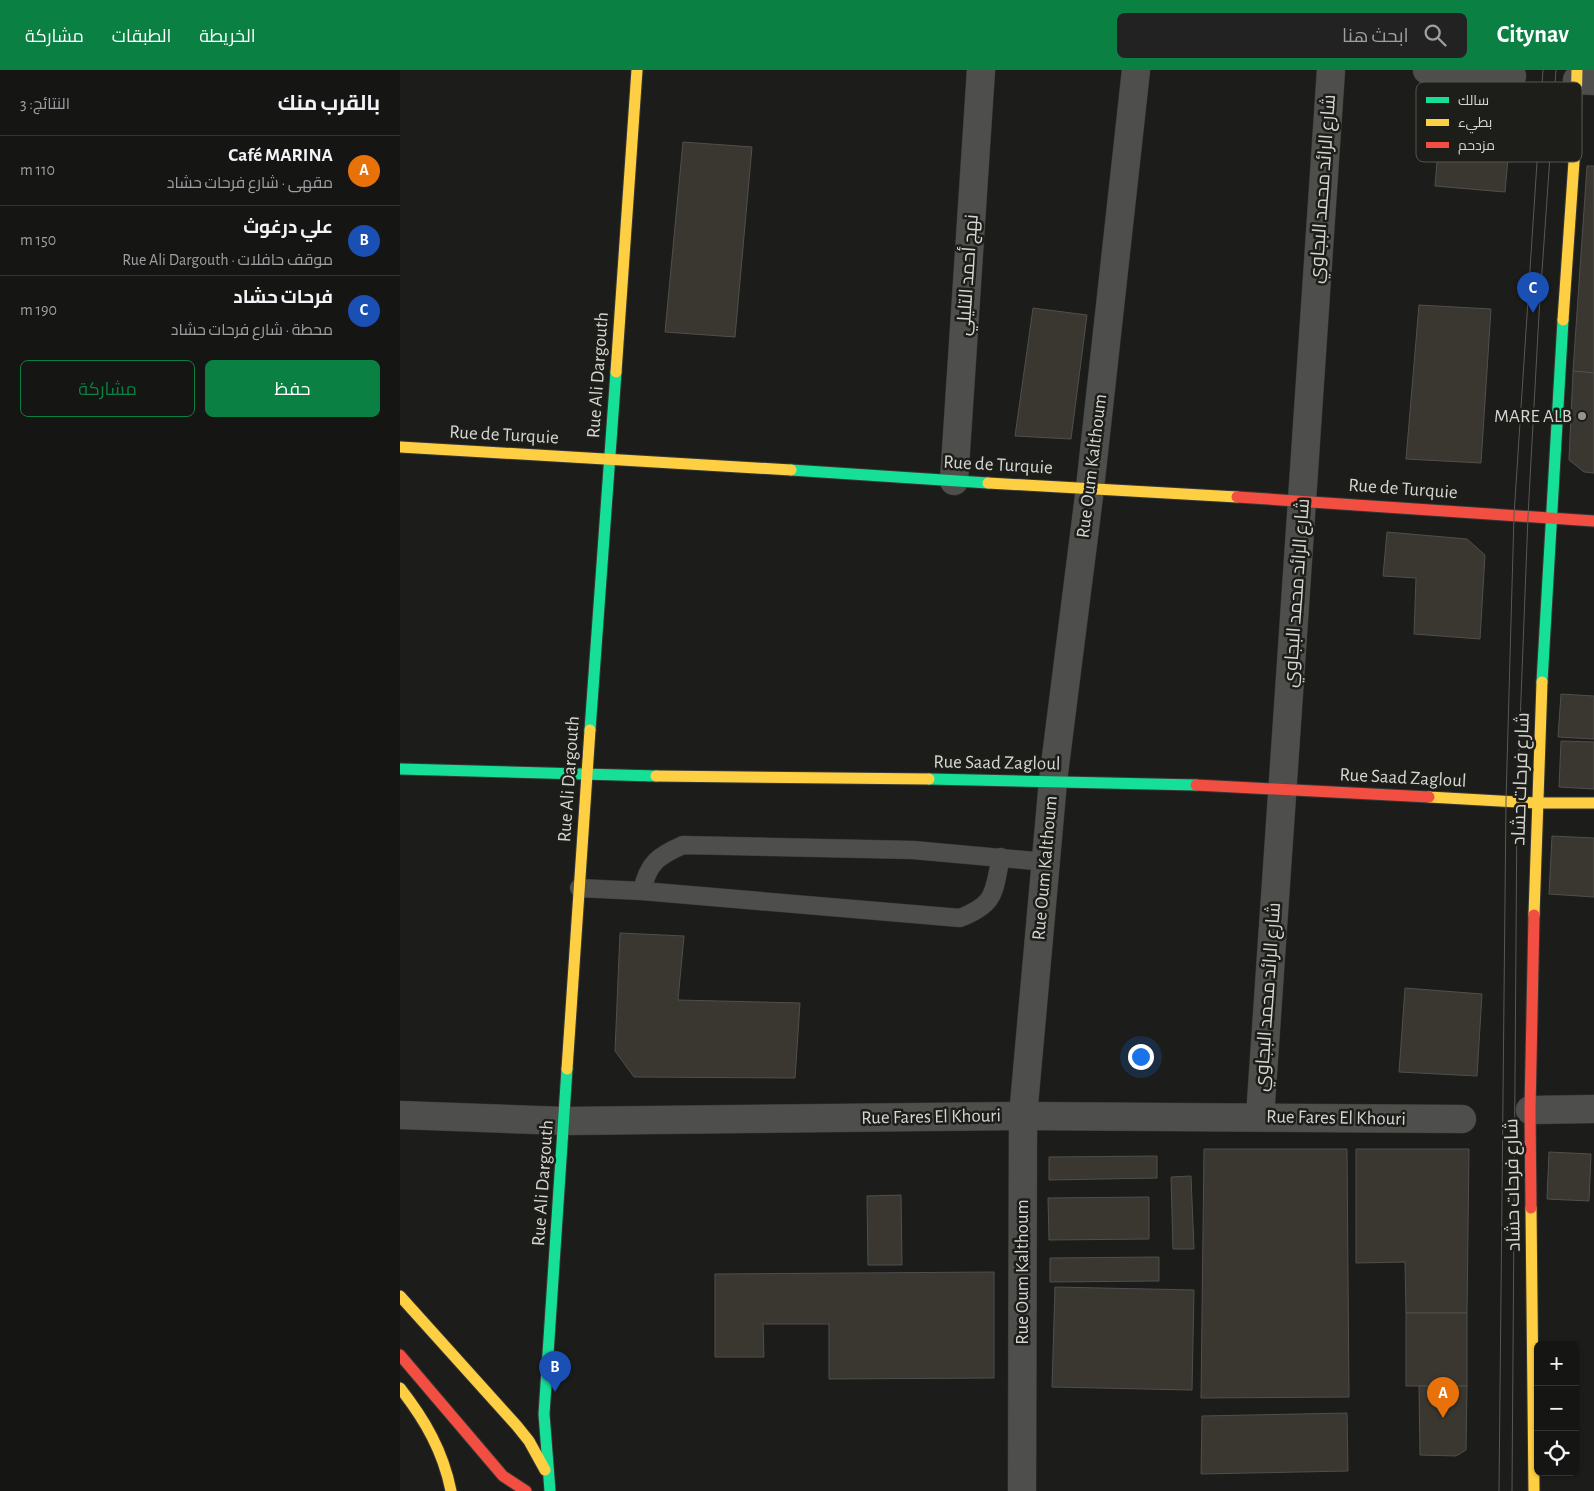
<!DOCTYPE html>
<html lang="ar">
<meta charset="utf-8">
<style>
body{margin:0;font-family:"Alegreya Sans",Cairo,sans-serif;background:#222;color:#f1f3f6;direction:rtl}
.controls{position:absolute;right:15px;bottom:15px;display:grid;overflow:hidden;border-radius:8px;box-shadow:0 1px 4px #0004}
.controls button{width:45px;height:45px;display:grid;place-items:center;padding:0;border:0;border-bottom:1px solid #343434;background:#151514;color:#f1f3f6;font:25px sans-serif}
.you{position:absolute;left:740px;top:986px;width:18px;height:18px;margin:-12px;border:4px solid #fff;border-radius:50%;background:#1a73e8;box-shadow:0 0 0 8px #1a73e833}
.badge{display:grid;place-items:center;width:32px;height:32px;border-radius:50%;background:#0b8043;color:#fff;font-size:16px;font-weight:700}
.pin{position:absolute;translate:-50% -41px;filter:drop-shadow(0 1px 2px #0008)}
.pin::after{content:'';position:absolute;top:26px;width:18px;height:15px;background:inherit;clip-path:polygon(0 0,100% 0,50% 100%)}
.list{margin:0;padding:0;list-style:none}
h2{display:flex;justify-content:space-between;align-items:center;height:65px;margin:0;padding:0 20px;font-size:21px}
h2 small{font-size:16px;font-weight:400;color:#9d9fa0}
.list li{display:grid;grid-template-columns:32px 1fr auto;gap:15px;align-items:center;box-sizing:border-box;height:70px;padding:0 20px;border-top:1px solid #343434}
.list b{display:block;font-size:19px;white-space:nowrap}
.list p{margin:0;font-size:16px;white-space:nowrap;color:#9d9fa0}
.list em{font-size:16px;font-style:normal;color:#9d9fa0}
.actions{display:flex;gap:10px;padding:15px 20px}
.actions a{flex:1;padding:11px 0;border:1px solid #0b8043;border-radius:8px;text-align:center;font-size:18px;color:#0b8043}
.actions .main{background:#0b8043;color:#fff}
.icon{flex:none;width:28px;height:28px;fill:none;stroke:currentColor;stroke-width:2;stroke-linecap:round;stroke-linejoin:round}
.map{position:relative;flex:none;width:1194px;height:1421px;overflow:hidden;direction:ltr}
header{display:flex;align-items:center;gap:30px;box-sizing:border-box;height:70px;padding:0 25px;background:#0b8043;color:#fff}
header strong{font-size:24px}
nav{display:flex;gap:28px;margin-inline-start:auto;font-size:18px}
.search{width:350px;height:45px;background:#222;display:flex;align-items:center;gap:12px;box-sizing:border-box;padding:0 18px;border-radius:8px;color:#9d9fa0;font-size:19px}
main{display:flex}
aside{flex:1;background:#151514}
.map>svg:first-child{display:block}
.building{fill:#3a3730;stroke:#504f4d}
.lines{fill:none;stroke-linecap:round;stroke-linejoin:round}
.lane-casing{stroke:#373735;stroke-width:19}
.street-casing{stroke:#373735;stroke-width:29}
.fast-casing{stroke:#373735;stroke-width:13}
.slow-casing{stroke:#373735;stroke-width:13}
.jam-casing{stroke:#373735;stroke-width:13}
.lane{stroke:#4e4e4c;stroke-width:18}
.street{stroke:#4e4e4c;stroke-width:28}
.fast{stroke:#16e098;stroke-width:11}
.slow{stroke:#ffcf43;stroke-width:11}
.jam{stroke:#f24e42;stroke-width:11}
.tram{stroke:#585857;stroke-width:1}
.poi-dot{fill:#949492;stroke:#1d1d19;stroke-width:2}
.labels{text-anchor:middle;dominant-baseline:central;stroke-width:5;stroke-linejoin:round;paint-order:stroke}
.street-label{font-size:19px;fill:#d5d5d2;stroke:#1d1d19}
.poi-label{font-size:19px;fill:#d5d5d2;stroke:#1d1d19;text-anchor:end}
.key{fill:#1d1d19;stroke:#545450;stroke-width:1}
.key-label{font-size:14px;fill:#d5d5d2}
</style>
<header>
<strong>Citynav</strong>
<div class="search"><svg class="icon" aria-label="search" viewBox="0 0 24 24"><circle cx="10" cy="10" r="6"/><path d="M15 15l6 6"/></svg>ابحث هنا</div>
<nav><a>الخريطة</a><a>الطبقات</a><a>مشاركة</a></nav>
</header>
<main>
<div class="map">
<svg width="1194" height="1421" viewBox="0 0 1194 1421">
<rect width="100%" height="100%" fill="#1c1c1a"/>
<g class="building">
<polygon points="1043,20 1099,23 1113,32 1105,122 1035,116"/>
<polygon points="283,72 352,77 335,267 265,262"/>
<polygon points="1187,96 1194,96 1194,303 1173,301"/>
<polygon points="1019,235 1091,239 1081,393 1006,389"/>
<polygon points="633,238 687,245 671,369 615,366"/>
<polygon points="1173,301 1194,303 1194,403 1184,402 1169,390"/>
<polygon points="987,462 1067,469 1085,485 1080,569 1014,564 1016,508 983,506"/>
<polygon points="1161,624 1194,626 1194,669 1158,667"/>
<polygon points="1161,671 1194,672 1194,719 1159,717"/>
<polygon points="1152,766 1194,768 1194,827 1149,824"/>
<polygon points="220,863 284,866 278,930 400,933 395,1008 234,1007 215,981"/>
<polygon points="1005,918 1082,924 1077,1006 999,1002"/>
<polygon points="804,1079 947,1079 949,1327 801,1328"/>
<polygon points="956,1079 1069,1079 1067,1243 1006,1243 1005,1192 956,1193"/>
<polygon points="1149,1082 1191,1084 1189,1131 1147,1129"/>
<polygon points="757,1086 757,1108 649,1110 649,1087"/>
<polygon points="791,1106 794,1179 773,1179 771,1107"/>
<polygon points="501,1125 502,1195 468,1195 467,1126"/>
<polygon points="749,1127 749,1169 649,1170 648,1128"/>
<polygon points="759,1187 759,1211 650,1212 650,1188"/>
<polygon points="594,1202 594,1308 429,1309 429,1254 363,1254 364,1287 315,1287 315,1204"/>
<polygon points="655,1217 794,1220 792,1320 652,1317"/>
<rect x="1006" y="1243" width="61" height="73"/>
<polygon points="1019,1316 1067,1316 1066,1380 1056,1386 1020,1385"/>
<polygon points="947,1343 948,1401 801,1404 802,1346"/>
</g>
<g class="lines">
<defs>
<g id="lane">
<path d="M179 818 242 821 560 848C597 833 593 823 601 787"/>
<path d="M242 821C248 793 258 786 283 775L513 780 646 792"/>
</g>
<g id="street">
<polyline points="1027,0 1112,6"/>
<polyline points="1177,10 1194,11"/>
<polyline points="554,411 581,0"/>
<polyline points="1130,1040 1194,1039"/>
<polyline points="0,1045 165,1051 623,1046 1062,1049"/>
<path d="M860 1047C883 698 909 349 931 0"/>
<polyline points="622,1421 623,1046 653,711 690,418 736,0"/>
</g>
<g id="fast">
<polyline points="391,400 588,413"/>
<polyline points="1142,612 1163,250"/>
<polyline points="190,660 216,302"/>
<polyline points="0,699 256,706"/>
<polyline points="529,709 796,715"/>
<polyline points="150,1421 144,1344 167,999"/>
</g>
<g id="slow">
<polyline points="1163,250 1175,77 1177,0"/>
<polyline points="216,302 237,0"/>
<polyline points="0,377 391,400"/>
<polyline points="588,413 837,427"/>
<polyline points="256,706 529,709"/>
<polyline points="1029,727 1136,733 1194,733"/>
<polyline points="1134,845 1142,612"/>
<polyline points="167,999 190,660"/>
<polyline points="1131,1138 1134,1421"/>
<polyline points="0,1226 117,1356 129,1371 145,1400"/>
<path d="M0 1318C25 1350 43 1381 51 1421"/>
</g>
<g id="jam">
<polyline points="837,427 1194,451"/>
<polyline points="796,715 1029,727"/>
<polyline points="1131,1138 1130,1040 1134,845"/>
<polyline points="0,1285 103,1406 126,1421"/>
</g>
</defs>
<use href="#lane" class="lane-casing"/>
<use href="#street" class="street-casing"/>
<use href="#fast" class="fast-casing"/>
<use href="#slow" class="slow-casing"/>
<use href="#jam" class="jam-casing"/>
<use href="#lane" class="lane"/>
<use href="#street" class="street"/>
<use href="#fast" class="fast"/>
<use href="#slow" class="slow"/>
<use href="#jam" class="jam"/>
<g class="tram">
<polyline points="1099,1421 1106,731 1114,445 1143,0"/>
<polyline points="1112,1421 1117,732 1128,446 1139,244 1156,0"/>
</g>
</g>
<circle class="poi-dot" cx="1182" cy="346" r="5"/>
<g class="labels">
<g class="street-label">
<text transform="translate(923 119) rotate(-86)">شارع الرائد محمد البجاوي</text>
<text transform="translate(568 205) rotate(-86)">نهج أحمد التليلي</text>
<text transform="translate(198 305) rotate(-86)">Rue Ali Dargouth</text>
<text transform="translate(104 365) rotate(3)">Rue de Turquie</text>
<text transform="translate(598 395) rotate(3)">Rue de Turquie</text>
<text transform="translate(692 396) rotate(-83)">Rue Oum Kalthoum</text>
<text transform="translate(1003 419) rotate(4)">Rue de Turquie</text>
<text transform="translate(897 523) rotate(-86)">شارع الرائد محمد البجاوي</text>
<text transform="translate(597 693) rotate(1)">Rue Saad Zagloul</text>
<text transform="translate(1003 708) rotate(3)">Rue Saad Zagloul</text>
<text transform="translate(169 709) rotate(-86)">Rue Ali Dargouth</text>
<text transform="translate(1121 709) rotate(-88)">شارع فرحات حشاد</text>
<text transform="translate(645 798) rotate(-85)">Rue Oum Kalthoum</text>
<text transform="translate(868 927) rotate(-86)">شارع الرائد محمد البجاوي</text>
<text transform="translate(531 1047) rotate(-1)">Rue Fares El Khouri</text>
<text transform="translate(936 1048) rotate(1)">Rue Fares El Khouri</text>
<text transform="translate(143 1113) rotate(-86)">Rue Ali Dargouth</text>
<text transform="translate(1113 1115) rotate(-91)">شارع فرحات حشاد</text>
<text transform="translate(622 1202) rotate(-90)">Rue Oum Kalthoum</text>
</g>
<g class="poi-label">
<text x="1172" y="346">MARE ALB</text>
</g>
</g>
<rect x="1016" y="12" width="166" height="80" rx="8" class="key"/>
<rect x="1026" y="27" width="23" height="6" fill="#16e098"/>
<rect x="1026" y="49" width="23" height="7" fill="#ffcf43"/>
<rect x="1026" y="72" width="23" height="6" fill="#f24e42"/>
<g class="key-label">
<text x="1058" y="35">سالك</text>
<text x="1058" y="57">بطيء</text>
<text x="1058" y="80">مزدحم</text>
</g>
</svg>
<div class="controls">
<button>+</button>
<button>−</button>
<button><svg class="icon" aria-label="locate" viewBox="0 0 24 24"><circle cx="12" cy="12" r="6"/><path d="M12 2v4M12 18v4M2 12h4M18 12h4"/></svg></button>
</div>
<div class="you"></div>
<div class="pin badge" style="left:1043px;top:1348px;background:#e8710a">A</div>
<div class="pin badge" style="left:155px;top:1322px;background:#1a4fb4">B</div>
<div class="pin badge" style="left:1133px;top:243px;background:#1a4fb4">C</div>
</div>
<aside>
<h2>بالقرب منك<small>النتائج: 3</small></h2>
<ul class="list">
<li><span class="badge" style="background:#e8710a">A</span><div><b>Café MARINA</b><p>مقهى · شارع فرحات حشاد</p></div><em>110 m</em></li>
<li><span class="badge" style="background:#1a4fb4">B</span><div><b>علي درغوث</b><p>موقف حافلات · Rue Ali Dargouth</p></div><em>150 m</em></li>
<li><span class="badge" style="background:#1a4fb4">C</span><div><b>فرحات حشاد</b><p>محطة · شارع فرحات حشاد</p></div><em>190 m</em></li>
</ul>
<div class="actions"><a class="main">حفظ</a><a>مشاركة</a></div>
</aside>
</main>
